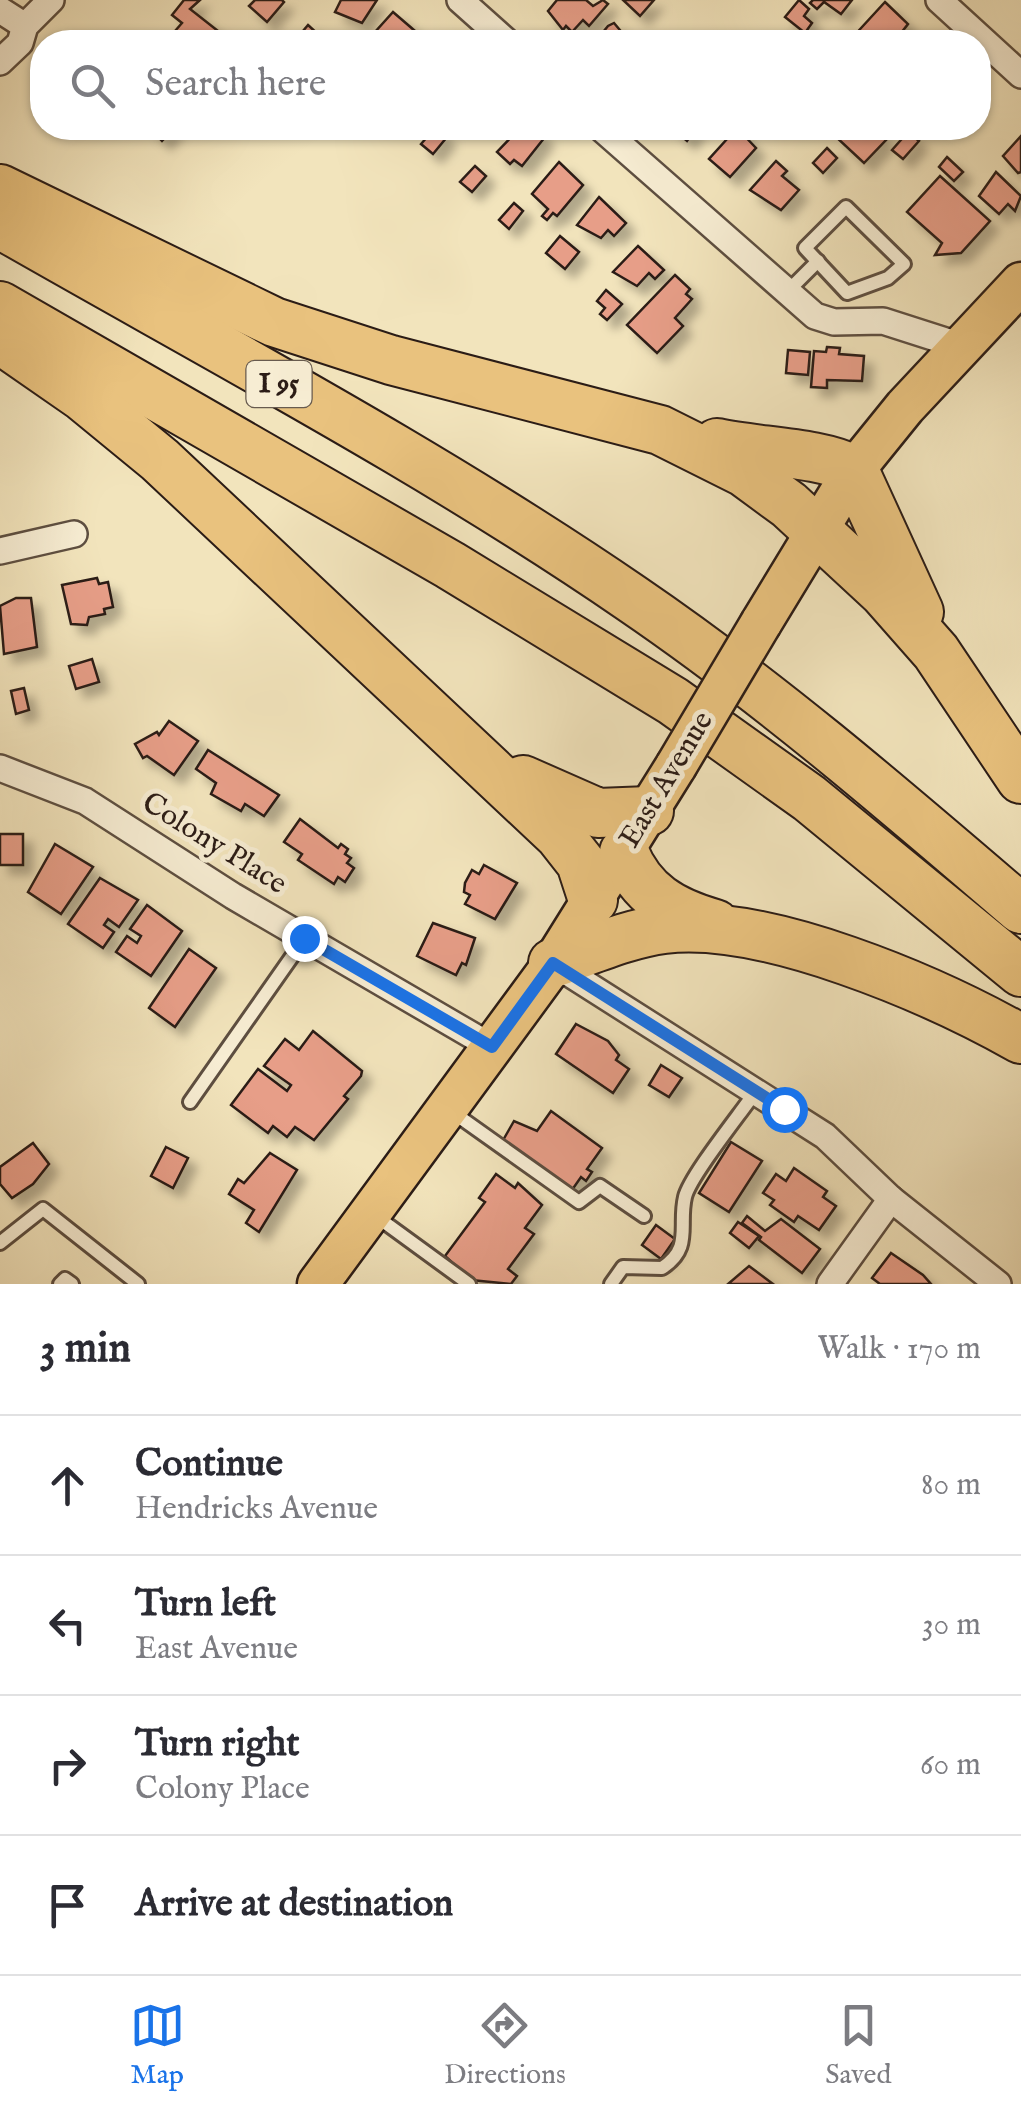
<!DOCTYPE html>
<meta charset="utf-8">
<style>
body{margin:0;font-family:"IM FELL English",serif;background:#f7f7f7;color:#2b2b33}
.stop{position:absolute;width:30px;height:30px;margin:-22px;border:8px solid #1a73e8;border-radius:50%;background:#fff}
.stop.end{background:#1a73e8;border-color:#fff;box-shadow:0 2px 10px #0008}
.list{margin:0;padding:0;list-style:none}
h2{display:flex;justify-content:space-between;align-items:center;height:130px;margin:0;padding:0 40px;font-size:42px}
h2 small{font-size:32px;font-weight:400;color:#7c7c81}
.list li{display:grid;grid-template-columns:65px 1fr auto;gap:30px;align-items:center;box-sizing:border-box;height:140px;padding:0 40px;border-top:2px solid #e1e1e2}
.list b{display:block;font-size:38px;white-space:nowrap}
.list p{margin:0;font-size:32px;white-space:nowrap;color:#7c7c81}
.list em{font-size:32px;font-style:normal;color:#7c7c81}
.icon{flex:none;width:55px;height:55px;fill:none;stroke:currentColor;stroke-width:2;stroke-linecap:round;stroke-linejoin:round}
.map{position:relative;flex:none;width:1021px;height:1284px;overflow:hidden}
.search{position:absolute;background:#fff;box-shadow:0 2px 8px #0004;left:30px;right:30px;top:30px;height:110px;display:flex;align-items:center;gap:25px;box-sizing:border-box;padding:0 35px;border-radius:40px;color:#7c7c81;font-size:38px}
.sheet{height:690px;background:#fff}
nav{display:flex;justify-content:space-around;align-items:center;box-sizing:border-box;height:140px;border-top:2px solid #e1e1e2;background:#fff;font-size:28px;color:#7c7c81}
nav a{display:grid;justify-items:center;gap:5px}
nav .on{color:#1a73e8}
.map>svg:first-child{display:block}
.building{fill:#e79e88;stroke:#2b1c16;stroke-width:2.5;filter:url(#shadow)}
.lines{fill:none;stroke-linecap:round;stroke-linejoin:round}
.service-casing{stroke:#5d4e40;stroke-width:18}
.minor-casing{stroke:#5d4e40;stroke-width:30}
.primary-casing{stroke:#2b1c16;stroke-width:45}
.motorway-casing{stroke:#2b1c16;stroke-width:52}
.service{stroke:#f7edd3;stroke-width:12}
.minor{stroke:#f7edd3;stroke-width:25}
.primary{stroke:#e9c27e;stroke-width:40}
.motorway{stroke:#e9c27e;stroke-width:48}
.primary-bridge-casing{stroke:#2b1c16;stroke-width:45;stroke-linecap:butt}
.primary-bridge{stroke:#e9c27e;stroke-width:40}
.route{stroke:#1a73e8;stroke-width:12}
.labels{text-anchor:middle;dominant-baseline:central;stroke-width:10;stroke-linejoin:round;paint-order:stroke}
.shield{fill:#f7edd3;stroke:#685b4f;stroke-width:2.5}
.shield-label{font-size:28px;font-weight:bold;fill:#2b1c16}
.street-label{font-size:30px;fill:#2b1c16;stroke:#f7edd3}
</style>
<div class="map">
<svg width="1021" height="1284" viewBox="0 0 1021 1284">
<defs>
<filter id="shadow"><feDropShadow dx="9" dy="9" stdDeviation="5" flood-color="#0004"/></filter>
</defs>
<rect width="100%" height="100%" fill="#f2e4bc"/>
<filter id="stains"><feTurbulence type="fractalNoise" baseFrequency=".002" numOctaves="4"/><feColorMatrix values="0 0 0 0 .2 0 0 0 0 .09 0 0 0 0 .02 0 0 0 .5 -.17"/></filter>
<radialGradient id="worn" r=".72"><stop offset=".6" stop-color="#630" stop-opacity="0"/><stop offset="1" stop-color="#630" stop-opacity=".3"/></radialGradient>
<g class="building">
<polygon points="200,0 190,9 232,42 188,42 175,31 182,23 172,15 184,0"/>
<polygon points="255,0 282,0 284,2 267,22 249,6"/>
<polygon points="341,0 377,0 362,23 335,12"/>
<polygon points="557,0 586,0 593,6 603,0 608,4 589,26 583,20 572,32 566,26 563,30 548,11"/>
<polygon points="623,0 654,0 640,16"/>
<polygon points="799,0 809,9 804,16 812,23 805,33 785,17"/>
<polygon points="813,0 852,0 841,14 824,2 817,9 810,3"/>
<polygon points="885,2 908,24 894,42 855,42 851,39"/>
<polygon points="393,12 415,31 422,39 418,42 366,42"/>
<polygon points="614,23 630,42 595,42 608,26"/>
<polygon points="308,25 319,35 313,42 298,37"/>
<polygon points="150,128 174,128 162,141"/>
<polygon points="435,128 447,137 433,154 421,144"/>
<polygon points="520,128 534,128 545,137 522,166 514,160 510,164 497,152"/>
<polygon points="672,128 696,128 687,141"/>
<polygon points="737,128 756,148 730,177 709,159"/>
<polygon points="843,128 873,128 886,140 864,163 835,136"/>
<polygon points="908,132 919,141 903,159 892,150"/>
<polygon points="1021,136 1021,172 1018,173 1003,156"/>
<polygon points="827,148 837,158 823,173 813,163"/>
<polygon points="947,157 963,172 954,181 939,167"/>
<polygon points="776,161 787,171 782,176 799,190 781,210 750,190"/>
<polygon points="559,162 583,185 557,216 553,213 547,220 542,216 548,209 532,194"/>
<polygon points="475,166 486,176 472,192 460,182"/>
<polygon points="996,172 1021,196 1015,211 1008,204 999,214 979,196"/>
<polygon points="940,176 990,221 961,253 935,255 942,243 907,212"/>
<polygon points="599,197 626,223 614,236 608,230 601,238 577,225"/>
<polygon points="514,203 523,211 509,229 499,220"/>
<polygon points="560,236 579,252 565,269 546,253"/>
<polygon points="638,246 664,270 655,279 649,273 637,286 613,272"/>
<polygon points="675,275 690,289 686,294 692,299 675,318 683,326 657,353 627,325"/>
<polygon points="606,290 622,304 607,320 600,314 605,308 597,301"/>
<polygon points="827,347 840,348 839,354 864,356 862,381 827,380 827,388 811,387 814,351 826,352"/>
<polygon points="788,350 810,352 808,375 786,373"/>
<polygon points="97,578 99,584 108,582 113,607 104,609 105,614 89,617 87,625 71,624 62,585"/>
<polygon points="16,598 31,598 37,647 4,654 0,606"/>
<polygon points="92,659 99,682 76,689 69,666"/>
<polygon points="24,688 29,710 16,714 11,691"/>
<polygon points="169,721 198,741 174,775 147,756 143,758 135,744 157,732 159,735"/>
<polygon points="208,750 279,795 264,816 245,804 241,811 211,794 216,783 196,769"/>
<polygon points="300,819 338,848 341,844 348,849 345,854 351,858 347,863 354,868 345,882 338,877 334,884 298,860 302,854 284,842"/>
<rect x="0" y="834" width="23" height="31"/>
<polygon points="55,844 93,867 61,914 28,892"/>
<polygon points="484,865 517,883 495,919 465,904 470,895 464,892 465,883 472,870 479,874"/>
<polygon points="100,878 138,900 119,927 108,919 104,925 114,932 103,948 68,924"/>
<polygon points="147,905 182,931 151,976 116,952 127,936 137,943 141,936 130,929"/>
<polygon points="433,923 475,938 466,965 462,963 456,975 417,956"/>
<polygon points="189,949 216,968 175,1027 149,1008"/>
<polygon points="576,1024 608,1041 619,1055 616,1060 629,1069 613,1093 556,1054"/>
<polygon points="313,1031 362,1071 361,1076 344,1096 348,1099 314,1140 295,1127 287,1137 273,1126 268,1133 231,1105 258,1069 287,1091 291,1085 264,1066 285,1039 299,1050"/>
<polygon points="661,1065 682,1078 669,1097 649,1085"/>
<polygon points="551,1111 602,1148 587,1169 592,1172 586,1181 581,1177 572,1190 502,1142 514,1121 537,1131"/>
<polygon points="731,1142 762,1161 729,1212 699,1193"/>
<polygon points="33,1143 49,1164 33,1184 12,1198 0,1184 0,1167"/>
<polygon points="166,1147 188,1158 173,1188 151,1176"/>
<polygon points="270,1153 297,1170 259,1232 246,1223 254,1210 229,1194 238,1179 244,1183"/>
<polygon points="794,1168 827,1191 823,1197 836,1206 819,1230 798,1216 794,1222 770,1205 774,1200 763,1193 776,1174 786,1181"/>
<polygon points="496,1174 515,1188 518,1183 542,1205 525,1228 534,1234 508,1269 517,1276 511,1284 471,1280 445,1256 485,1202 479,1198"/>
<polygon points="747,1216 765,1231 781,1219 820,1249 802,1273 759,1240 761,1237 742,1223"/>
<polygon points="738,1222 759,1236 749,1248 730,1233"/>
<polygon points="656,1225 675,1239 661,1259 642,1245"/>
<polygon points="891,1253 923,1275 931,1284 880,1284 872,1278"/>
<polygon points="749,1266 773,1284 728,1284"/>
</g>
<g class="lines">
<defs>
<g id="service">
<polygon points="846,207 904,264 888,278 847,293 805,248"/>
<polyline points="785,294 818,261"/>
<polyline points="190,1102 305,938"/>
<polyline points="451,1111 579,1202 600,1186 644,1216"/>
<polyline points="373,1214 469,1284"/>
<polyline points="0,1243 43,1209 138,1284"/>
<polyline points="60,1284 65,1279 72,1284"/>
<path d="M611 1284 623 1267 662 1268C693 1248 678 1226 685 1197 690 1176 741 1113 756 1091"/>
</g>
<g id="minor">
<polyline points="460,0 507,42"/>
<polyline points="939,0 1021,75"/>
<polyline points="0,10 25,26"/>
<polyline points="0,62 20,43 25,26 51,0"/>
<polyline points="601,128 815,316 834,322 883,321 961,346"/>
<polyline points="0,551 74,534"/>
<polyline points="0,768 85,801 233,896 492,1047"/>
<polyline points="553,963 825,1136 891,1199 998,1284"/>
<polyline points="830,1284 891,1199"/>
</g>
<g id="primary">
<polyline points="761,623 854,470 905,407 1021,283"/>
<polyline points="318,1284 548,971 676,766"/>
</g>
<g id="motorway">
<polyline points="0,189 274,322 391,360 660,430 744,472 789,505 884,593 936,652 1021,779"/>
<path d="M0 224C211 345 430 460 631 598 769 692 894 800 1021 909"/>
<polyline points="0,306 450,565 673,701 809,798 1021,972"/>
<polyline points="0,339 82,396 160,460 559,835 581,863 593,900"/>
<path d="M717 443C758 452 821 452 854 470L919 612"/>
<polyline points="523,780 598,813 649,811"/>
<path d="M624 852C641 894 672 912 715 924"/>
<path d="M553 963C589 951 626 934 664 929 766 917 932 989 1021 1039"/>
</g>
</defs>
<use href="#service" class="service-casing"/>
<use href="#minor" class="minor-casing"/>
<use href="#primary" class="primary-casing"/>
<use href="#motorway" class="motorway-casing"/>
<use href="#service" class="service"/>
<use href="#minor" class="minor"/>
<use href="#primary" class="primary"/>
<use href="#motorway" class="motorway"/>
<defs>
<polyline id="primary-bridge" points="676,766 761,623"/>
</defs>
<use href="#primary-bridge" class="primary-bridge-casing"/>
<use href="#primary-bridge" class="primary-bridge"/>
</g>
<g class="lines">
<polyline class="route" points="304,938 492,1047 553,963 784,1109"/>
</g>
<g class="labels">
<rect class="shield" x="246.5" y="361" width="65" height="46" rx="8"/>
<g class="shield-label">
<text x="279" y="384">I 95</text>
</g>
<g class="street-label">
<text transform="translate(667 780) rotate(-59)">East Avenue</text>
<text transform="translate(214 844) rotate(32)">Colony Place</text>
</g>
</g>
<rect width="100%" height="100%" filter="url(#stains)"/>
<rect width="100%" height="100%" fill="url(#worn)"/>
</svg>
<div class="stop" style="left:784px;top:1109px"></div>
<div class="stop end" style="left:304px;top:938px"></div>
<div class="search"><svg class="icon" aria-label="search" viewBox="0 0 24 24"><circle cx="10" cy="10" r="6"/><path d="M15 15l6 6"/></svg>Search here</div>
</div>
<section class="sheet">
<h2>3 min<small>Walk · 170 m</small></h2>
<ul class="list">
<li><svg class="icon" aria-label="ahead" viewBox="0 0 24 24"><path d="M12 20V5M6 11l6-6 6 6"/></svg><div><b>Continue</b><p>Hendricks Avenue</p></div><em>80 m</em></li>
<li><svg class="icon" aria-label="left" viewBox="0 0 24 24"><path d="M17 20v-9H6M10 6l-5 5 5 5"/></svg><div><b>Turn left</b><p>East Avenue</p></div><em>30 m</em></li>
<li><svg class="icon" aria-label="right" viewBox="0 0 24 24"><path d="M7 20v-9h11M14 6l5 5-5 5"/></svg><div><b>Turn right</b><p>Colony Place</p></div><em>60 m</em></li>
<li><svg class="icon" aria-label="arrive" viewBox="0 0 24 24"><path d="M6 21V4h12l-3 4 3 4H6"/></svg><div><b>Arrive at destination</b></div></li>
</ul>
</section>
<nav>
<a class="on"><svg class="icon" aria-label="map" viewBox="0 0 24 24"><path d="M3 6l6-2 6 2 6-2v14l-6 2-6-2-6 2zM9 4v14M15 6v14"/></svg>Map</a>
<a><svg class="icon" aria-label="directions" viewBox="0 0 24 24"><path d="M12 3l9 9-9 9-9-9zM9 14v-3h6M13 9l2 2-2 2"/></svg>Directions</a>
<a><svg class="icon" aria-label="saved" viewBox="0 0 24 24"><path d="M7 4h10v16l-5-4-5 4z"/></svg>Saved</a>
</nav>
